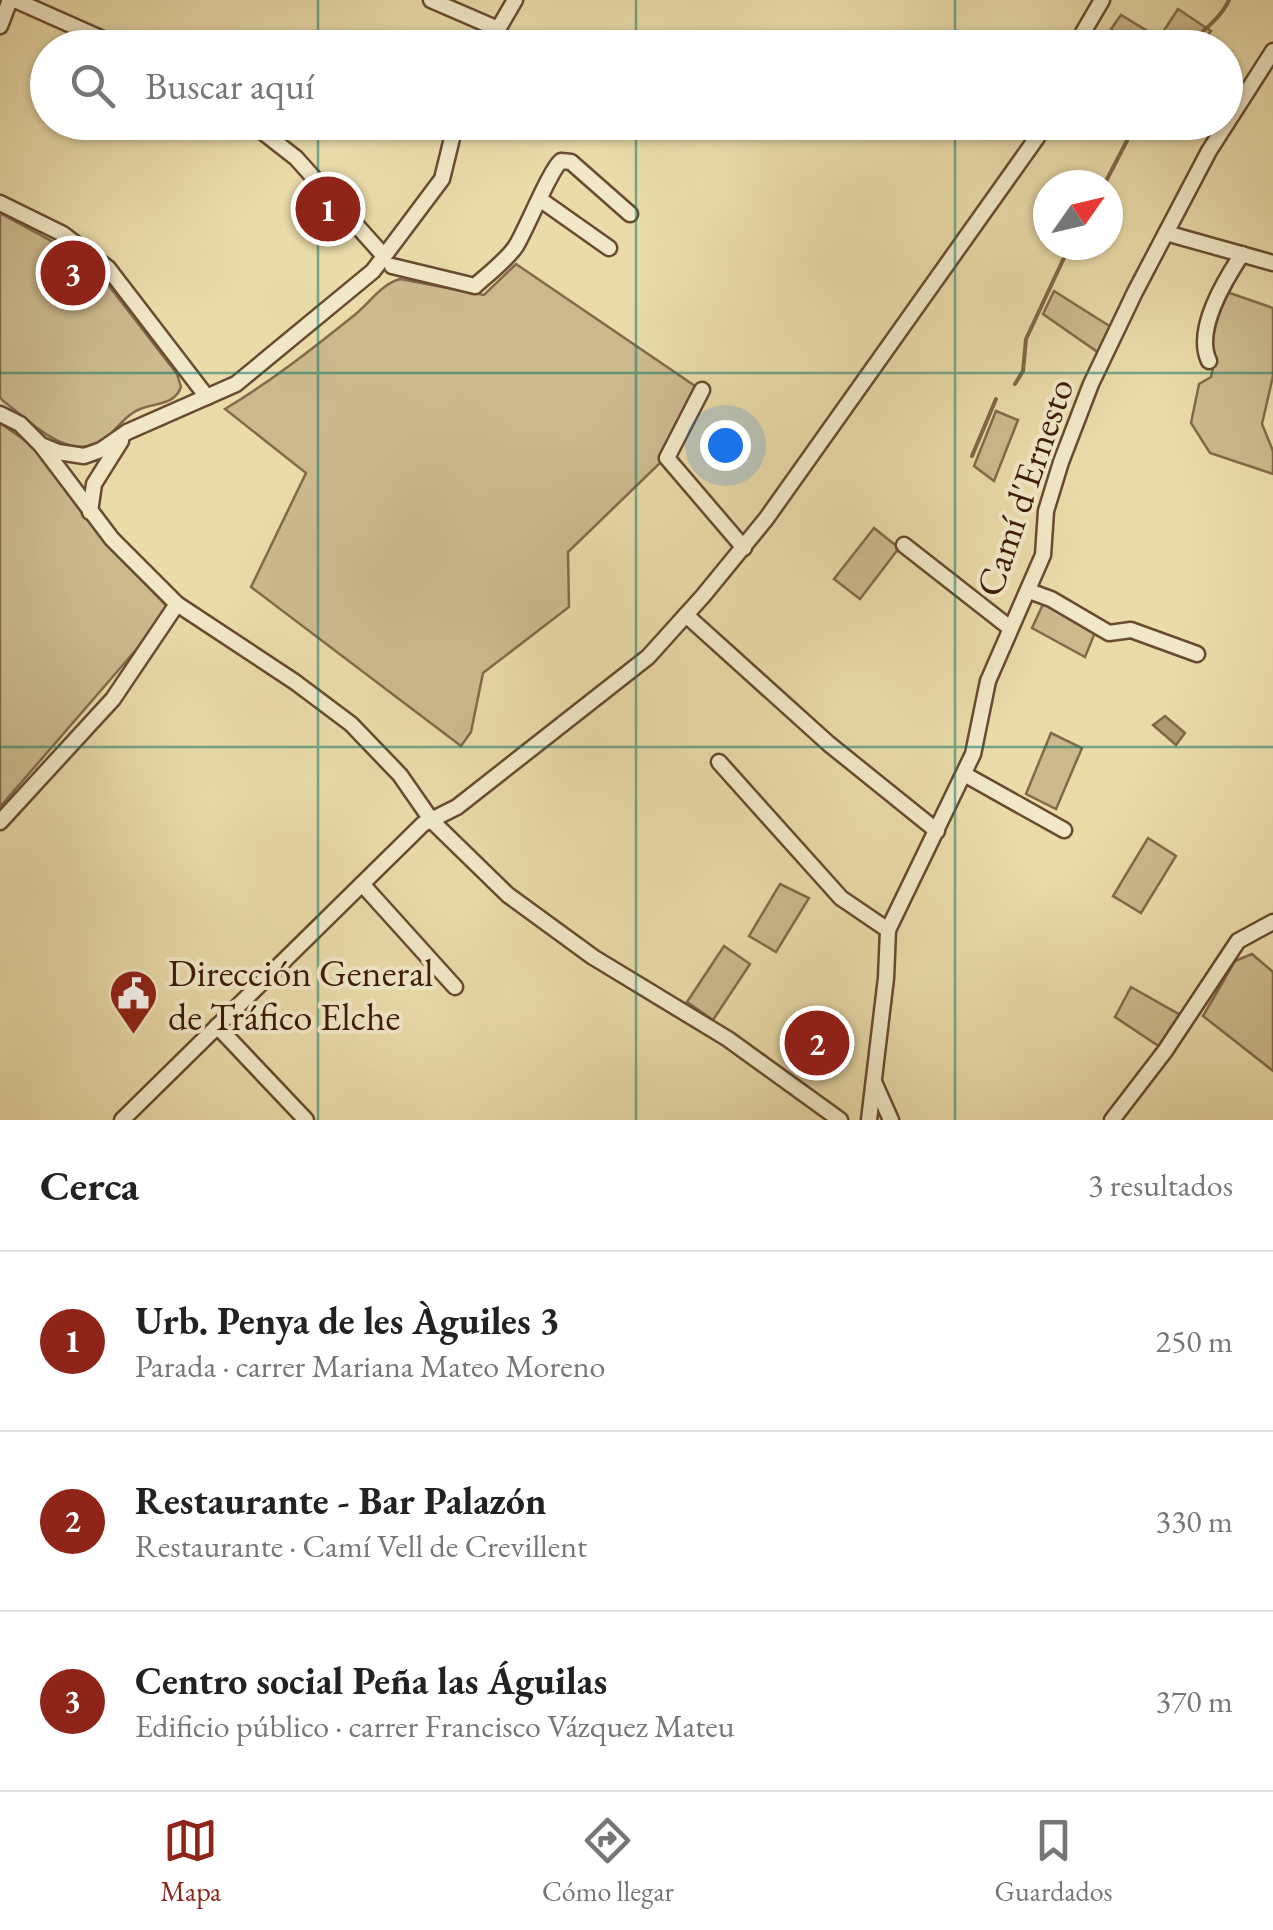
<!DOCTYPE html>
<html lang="es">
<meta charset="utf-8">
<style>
body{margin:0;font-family:"EB Garamond",serif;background:#f2f2f2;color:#222}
.compass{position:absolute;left:1033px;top:170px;width:90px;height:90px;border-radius:50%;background:#fff;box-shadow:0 2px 8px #0004;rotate:56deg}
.you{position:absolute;left:725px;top:445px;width:35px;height:35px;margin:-25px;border:8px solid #fff;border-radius:50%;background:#1a73e8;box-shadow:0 0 0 15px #1a73e833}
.badge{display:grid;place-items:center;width:65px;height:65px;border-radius:50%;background:#8f2418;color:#fff;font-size:32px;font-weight:700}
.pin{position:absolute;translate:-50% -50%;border:5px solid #fff;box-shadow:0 2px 10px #0006}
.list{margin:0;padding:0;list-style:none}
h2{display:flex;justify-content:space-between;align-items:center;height:130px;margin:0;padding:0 40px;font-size:42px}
h2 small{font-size:32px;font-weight:400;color:#767676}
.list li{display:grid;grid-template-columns:65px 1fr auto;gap:30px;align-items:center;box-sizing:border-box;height:180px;padding:0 40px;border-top:2px solid #e0e0e0}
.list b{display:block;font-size:38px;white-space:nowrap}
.list p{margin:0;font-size:32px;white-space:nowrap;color:#767676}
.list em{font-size:32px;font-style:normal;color:#767676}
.icon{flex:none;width:55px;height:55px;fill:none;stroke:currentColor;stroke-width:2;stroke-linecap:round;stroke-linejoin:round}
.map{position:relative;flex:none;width:1273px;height:1120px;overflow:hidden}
.search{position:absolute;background:#fff;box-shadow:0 2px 8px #0004;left:30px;right:30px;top:30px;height:110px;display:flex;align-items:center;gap:25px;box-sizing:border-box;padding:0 35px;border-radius:55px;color:#767676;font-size:38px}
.sheet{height:670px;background:#fff}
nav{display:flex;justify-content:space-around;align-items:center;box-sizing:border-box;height:140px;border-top:2px solid #e0e0e0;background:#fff;font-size:28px;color:#767676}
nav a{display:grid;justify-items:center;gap:5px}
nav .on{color:#8f2418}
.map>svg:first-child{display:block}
.green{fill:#ccba8d;stroke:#846a4a;stroke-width:2.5}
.water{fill:#af9a72;stroke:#816747;stroke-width:2.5}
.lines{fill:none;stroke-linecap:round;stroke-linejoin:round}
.stream{stroke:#816747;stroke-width:4}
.minor-casing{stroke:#684b30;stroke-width:19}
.minor{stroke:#f1e8c7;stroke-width:14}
.grid{fill:none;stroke:#0f766e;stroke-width:2.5;stroke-opacity:0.55}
.labels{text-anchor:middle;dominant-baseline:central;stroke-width:8;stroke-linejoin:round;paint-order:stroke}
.street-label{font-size:38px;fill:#3c1b07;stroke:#f1e8c7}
.poi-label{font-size:38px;fill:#3c1b07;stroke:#f1e8c7;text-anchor:start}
</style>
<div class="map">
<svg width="1273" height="1120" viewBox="0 0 1273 1120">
<rect width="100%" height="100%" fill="#eadba9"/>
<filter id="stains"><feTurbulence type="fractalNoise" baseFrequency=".002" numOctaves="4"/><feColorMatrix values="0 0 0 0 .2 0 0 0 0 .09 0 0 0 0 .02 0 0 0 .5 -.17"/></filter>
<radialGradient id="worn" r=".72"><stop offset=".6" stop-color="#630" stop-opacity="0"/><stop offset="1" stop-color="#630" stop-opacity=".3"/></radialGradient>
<g class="green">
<polygon points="1178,9 1211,31 1198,47 1132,47 1111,29 1121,15 1159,38"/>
<path d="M0 213 79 256 109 286 177 374 181 387C175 404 158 403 143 408 128 412 117 429 106 438 70 466 31 421 3 401L0 397Z"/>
<path d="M516 264 695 386 660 463 568 552 569 607 483 673 471 732 461 746 251 587 306 473 225 409C270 382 311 350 352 317 368 305 381 284 400 279L484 295Z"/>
<polygon points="1054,291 1111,327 1099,353 1043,314"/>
<polygon points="1227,292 1273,308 1273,376 1262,424 1273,451 1273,474 1210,453 1191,423 1199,384 1211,377 1215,358 1208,353 1216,316"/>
<polygon points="996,411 1018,420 994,481 974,466"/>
<polygon points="0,423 33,446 106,544 165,604 167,614 0,807"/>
<polygon points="874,528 899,548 860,599 834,579"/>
<polygon points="1044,602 1096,630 1085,657 1032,628"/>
<polygon points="1051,733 1082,748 1056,809 1026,794"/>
<polygon points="1148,838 1176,856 1141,913 1113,896"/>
<polygon points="780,884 809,898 776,952 749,936"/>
<polygon points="724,946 750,964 713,1020 687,1002"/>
<polygon points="1252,954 1273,972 1273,1071 1203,1016 1235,961"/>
<polygon points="1131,987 1184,1017 1163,1049 1115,1017"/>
</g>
<polygon class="water" points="1165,716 1185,733 1176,745 1153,725"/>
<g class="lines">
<g class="stream">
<path d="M1186 48C1201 31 1220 20 1229 0"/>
<polyline points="1104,185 1133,129 1145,122"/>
<polyline points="1015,384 1023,371 1026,339 1070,245"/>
<polyline points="972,456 996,399"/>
</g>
<defs>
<g id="minor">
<polyline points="15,0 123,48"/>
<polyline points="431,0 498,29"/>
<polyline points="0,26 10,0"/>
<polyline points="487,48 515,0"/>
<polyline points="1074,48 1102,0"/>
<polyline points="250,122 296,158 384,256"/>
<polyline points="541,200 609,248"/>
<polyline points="0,203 63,234 108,268 207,397"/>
<polyline points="1166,233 1273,263"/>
<path d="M392 266 475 286C488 274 506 261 516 246 527 228 550 170 561 161L571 162 630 214"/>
<path d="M1209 361C1194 330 1225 280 1242 254"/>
<polyline points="702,390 667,458 744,548"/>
<polyline points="0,414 20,424 41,445 112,539 177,604 295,682 351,724 400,775 432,821 508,895 593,957 728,1039 840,1120"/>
<polyline points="41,445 58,452 84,456 101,450 127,432 236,384 373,271 442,179 456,122"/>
<polyline points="90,512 94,484 121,441"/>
<polyline points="904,545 1010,628"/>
<polyline points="1029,591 1051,599 1109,633 1131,630 1197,654"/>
<polyline points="686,615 829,744 937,831"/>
<polyline points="719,762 841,898 888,930"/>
<polyline points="964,774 1064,830"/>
<polyline points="0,822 113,699 177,604"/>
<polyline points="362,884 455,987"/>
<polyline points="217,1026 306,1120"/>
<polyline points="875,1084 891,1120"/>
<polyline points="122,1120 423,824 457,807 648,657 703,596 766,519 1048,122"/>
<polyline points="869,1120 886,978 888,930 973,754 988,681 1043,555 1046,511 1061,462 1091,384 1135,292 1209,151 1273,51"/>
<polyline points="1112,1120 1165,1051 1238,941 1273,922"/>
</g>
</defs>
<use href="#minor" class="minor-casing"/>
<use href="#minor" class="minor"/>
</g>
<path class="grid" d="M318 0V48M636 0V48M955 0V48M318 122V1120M636 122V1120M955 122V1120M0 373H1273M0 747H1273"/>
<defs>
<symbol id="civic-pin" viewBox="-11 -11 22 30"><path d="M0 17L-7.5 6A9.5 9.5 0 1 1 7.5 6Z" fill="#8f2418" stroke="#f1e8c7"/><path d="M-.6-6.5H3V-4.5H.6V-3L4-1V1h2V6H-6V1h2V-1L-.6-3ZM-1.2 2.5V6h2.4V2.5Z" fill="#fff"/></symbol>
</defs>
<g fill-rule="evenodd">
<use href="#civic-pin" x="106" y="966" width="55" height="75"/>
</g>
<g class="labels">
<g class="street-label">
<text transform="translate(1024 487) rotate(-71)">Camí d'Ernesto</text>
</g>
<g class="poi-label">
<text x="168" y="972">Dirección General<tspan x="168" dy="44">de Tráfico Elche</tspan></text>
</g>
</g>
<rect width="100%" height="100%" filter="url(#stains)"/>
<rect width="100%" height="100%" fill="url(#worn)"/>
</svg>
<svg class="compass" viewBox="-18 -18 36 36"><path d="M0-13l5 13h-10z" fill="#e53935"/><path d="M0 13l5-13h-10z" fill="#767676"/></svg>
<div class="you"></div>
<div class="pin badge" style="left:328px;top:209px">1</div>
<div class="pin badge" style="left:817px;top:1043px">2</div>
<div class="pin badge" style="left:73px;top:273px">3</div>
<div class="search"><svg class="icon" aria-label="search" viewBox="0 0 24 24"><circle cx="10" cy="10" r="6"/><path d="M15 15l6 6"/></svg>Buscar aquí</div>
</div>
<section class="sheet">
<h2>Cerca<small>3 resultados</small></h2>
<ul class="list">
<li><span class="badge">1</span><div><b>Urb. Penya de les Àguiles 3</b><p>Parada · carrer Mariana Mateo Moreno</p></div><em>250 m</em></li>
<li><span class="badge">2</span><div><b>Restaurante - Bar Palazón</b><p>Restaurante · Camí Vell de Crevillent</p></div><em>330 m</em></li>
<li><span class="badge">3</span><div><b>Centro social Peña las Águilas</b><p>Edificio público · carrer Francisco Vázquez Mateu</p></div><em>370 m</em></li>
</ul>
</section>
<nav>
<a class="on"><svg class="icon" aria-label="map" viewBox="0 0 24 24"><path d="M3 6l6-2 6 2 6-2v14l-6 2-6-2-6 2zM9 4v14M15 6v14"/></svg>Mapa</a>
<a><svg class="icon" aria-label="directions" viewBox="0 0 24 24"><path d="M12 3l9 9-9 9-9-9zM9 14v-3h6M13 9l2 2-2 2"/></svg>Cómo llegar</a>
<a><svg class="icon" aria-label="saved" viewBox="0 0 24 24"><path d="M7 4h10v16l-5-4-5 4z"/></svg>Guardados</a>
</nav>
